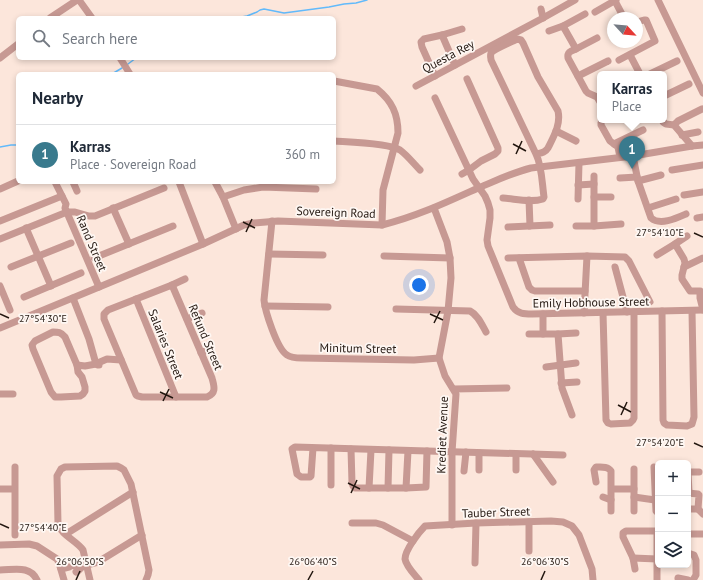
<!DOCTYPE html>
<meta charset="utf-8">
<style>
body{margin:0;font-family:"PT Sans",sans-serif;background:#f6f6f7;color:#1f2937}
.controls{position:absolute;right:12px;bottom:12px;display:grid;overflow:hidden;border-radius:6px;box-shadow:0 2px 6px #0003}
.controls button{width:36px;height:36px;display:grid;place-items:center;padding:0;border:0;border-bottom:1px solid #e0e1e3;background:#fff;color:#1f2937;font:20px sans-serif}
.compass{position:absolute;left:607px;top:12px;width:36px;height:36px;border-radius:50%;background:#fff;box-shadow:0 2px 6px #0003;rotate:116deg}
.you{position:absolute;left:419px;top:285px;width:14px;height:14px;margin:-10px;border:3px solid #fff;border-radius:50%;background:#1a73e8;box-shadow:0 0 0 6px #1a73e833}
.badge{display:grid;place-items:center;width:26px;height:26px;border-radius:50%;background:#397a8d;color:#fff;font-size:13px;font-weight:700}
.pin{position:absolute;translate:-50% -33px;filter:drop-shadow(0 1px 2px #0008)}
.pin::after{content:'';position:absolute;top:21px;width:14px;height:12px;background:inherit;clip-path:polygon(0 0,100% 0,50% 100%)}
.popup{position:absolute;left:597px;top:71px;width:70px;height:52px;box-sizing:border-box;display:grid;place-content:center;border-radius:6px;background:#fff;filter:drop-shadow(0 1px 3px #0005);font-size:13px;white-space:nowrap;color:#747a83}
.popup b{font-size:15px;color:#1f2937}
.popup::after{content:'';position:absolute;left:50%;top:100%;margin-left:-8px;border:8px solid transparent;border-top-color:#fff}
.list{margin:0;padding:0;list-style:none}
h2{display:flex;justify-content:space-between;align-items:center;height:52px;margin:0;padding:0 16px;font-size:17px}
h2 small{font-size:13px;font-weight:400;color:#747a83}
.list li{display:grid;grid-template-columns:26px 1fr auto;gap:12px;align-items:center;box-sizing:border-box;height:60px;padding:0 16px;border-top:1px solid #e0e1e3}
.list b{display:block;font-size:15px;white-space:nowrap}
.list p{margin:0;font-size:13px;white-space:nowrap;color:#747a83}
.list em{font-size:13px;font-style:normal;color:#747a83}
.icon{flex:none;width:22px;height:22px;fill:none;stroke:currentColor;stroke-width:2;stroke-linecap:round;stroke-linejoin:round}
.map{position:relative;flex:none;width:703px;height:580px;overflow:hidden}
.search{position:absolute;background:#fff;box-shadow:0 2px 6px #0003;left:16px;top:16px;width:320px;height:44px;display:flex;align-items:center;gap:10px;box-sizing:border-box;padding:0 14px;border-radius:6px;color:#747a83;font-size:15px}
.panel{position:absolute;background:#fff;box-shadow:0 2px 6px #0003;left:16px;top:72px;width:320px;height:112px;border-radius:6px}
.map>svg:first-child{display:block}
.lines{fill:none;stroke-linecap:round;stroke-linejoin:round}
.stream{stroke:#62bafb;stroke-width:1.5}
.minor{stroke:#c79993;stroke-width:7}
.ticks{fill:none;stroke:#231710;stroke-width:1.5}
.labels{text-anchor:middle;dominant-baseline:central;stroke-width:3.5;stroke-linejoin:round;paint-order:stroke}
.street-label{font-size:12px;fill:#231710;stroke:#fef7f3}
.ticks-label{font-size:10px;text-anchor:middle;fill:#231710;stroke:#fef7f3;stroke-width:3.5;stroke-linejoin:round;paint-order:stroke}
</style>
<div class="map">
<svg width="703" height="580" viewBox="0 0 703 580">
<rect width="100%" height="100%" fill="#fce6db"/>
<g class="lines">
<g class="stream">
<polyline points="236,18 247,16 257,12 260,10 264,9 284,13 329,7 344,4 356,3 367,0"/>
<polyline points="128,64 136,58"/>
<polyline points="112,74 122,68"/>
<polyline points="0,147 11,145 18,145"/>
</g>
<g class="minor">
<polyline points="79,0 92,18"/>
<polyline points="658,0 703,93"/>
<polyline points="615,1 624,18"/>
<polyline points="541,9 543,18"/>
<polyline points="595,12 616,0"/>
<polyline points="50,18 77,0"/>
<polyline points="563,26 585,14"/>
<path d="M549 31 563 26 576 49C571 51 567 52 568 58L586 91 588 93 597 97 600 102"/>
<polyline points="612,33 613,33"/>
<polyline points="442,35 455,65"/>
<polyline points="576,49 597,38"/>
<polyline points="630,55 640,74"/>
<polyline points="0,58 18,44"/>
<polyline points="120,58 130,74"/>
<polyline points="619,60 655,41 646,20 644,20 637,22"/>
<polyline points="650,74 677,61"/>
<polyline points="435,76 422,47 421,42 424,39 442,35 462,29"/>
<polyline points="578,76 608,61"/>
<path d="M334 81 377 89C392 101 398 114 398 133L383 190 382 225"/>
<polyline points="416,86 543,18 575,0"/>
<polyline points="664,96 689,84"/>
<path d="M435 98 473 179 485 196 488 203 490 210V218L487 240 488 246 513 307C518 314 524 314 532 314L703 310"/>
<polyline points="602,120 601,123 601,125 610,141 618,147 620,157"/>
<polyline points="662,120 663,122 666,124 674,125 692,146"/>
<polyline points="674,125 678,121 702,109"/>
<polyline points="556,131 576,141"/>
<polyline points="682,135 698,132"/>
<path d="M334 141C348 142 389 143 400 150 407 155 414 164 420 170"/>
<polyline points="614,144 643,130"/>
<path d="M633 156 638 181 651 218C660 226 677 218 686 214"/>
<polyline points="672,170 703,165"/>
<polyline points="462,174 469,170 481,161 495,154 498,151 498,148 467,79"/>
<polyline points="594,176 594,226"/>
<polyline points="620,178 637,177"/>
<polyline points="638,181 661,175"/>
<polyline points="55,182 66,204 65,208 99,287"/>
<polyline points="73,182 77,191"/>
<polyline points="179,182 203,244"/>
<polyline points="215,182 223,197 236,229"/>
<polyline points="578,185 594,184"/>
<polyline points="0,189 18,181"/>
<polyline points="684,195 703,192"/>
<polyline points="223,197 244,190 263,187 316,189"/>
<polyline points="594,197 611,197"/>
<path d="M503 198C516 199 531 203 543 199L544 197C542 183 542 166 536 154L491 60C491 58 490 56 491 53 494 49 512 42 517 39L521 40 523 43 538 77 558 111C561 124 554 136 548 148 545 153 541 153 536 154"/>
<polyline points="578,199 579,163"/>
<polyline points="529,200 530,226"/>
<polyline points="113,208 129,244"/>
<polyline points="434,208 447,242 450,258 451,278 448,311 439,358 445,376 456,394 452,452 452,525"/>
<polyline points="648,208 676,199"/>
<polyline points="697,218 703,217"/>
<polyline points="0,221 62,196"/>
<path d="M272 221 264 300C265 311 277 349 287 355 291 358 297 358 302 358L414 360 439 358"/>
<polyline points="576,226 594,226 621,224"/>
<polyline points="508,227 550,225"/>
<polyline points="26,228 51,286"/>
<polyline points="0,239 67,212 75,212 89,216 95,216 164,188"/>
<polyline points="675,244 684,259 685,263 682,275 682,279 690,291 700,291 700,298 703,310"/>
<polyline points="269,254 323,255"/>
<polyline points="657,255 675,244 687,236"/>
<polyline points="384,256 450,258"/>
<polyline points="94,258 173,226"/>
<polyline points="508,258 587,256 625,257 629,261 650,302"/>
<polyline points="519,258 529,287 532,290 535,291 585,291"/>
<polyline points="11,267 71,243"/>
<polyline points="615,267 627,312"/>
<polyline points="684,267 703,258"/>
<path d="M172 285 212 378C214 386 217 393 207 397H142L138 396 136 395 104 319V314L108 310Z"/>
<polyline points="172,285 185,279"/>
<polyline points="0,286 10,310"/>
<polyline points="24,297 81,273"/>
<polyline points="73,298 89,339 96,364 98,365 99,365"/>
<polyline points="136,299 176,397"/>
<polyline points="265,306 328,307"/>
<path d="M396 309 470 311C478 315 482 325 486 332"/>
<polyline points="662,311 663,420 664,423 667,425 687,426 692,424 694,417 692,311"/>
<polyline points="584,313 587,256"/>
<polyline points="603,313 606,420 608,423 611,424 630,423 633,420 634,418 634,312"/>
<polyline points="543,314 543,334"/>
<polyline points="187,319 202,313"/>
<path d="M0 328 203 244 244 225 254 223 278 221 382 225C415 217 445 203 476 189 495 181 511 173 531 168L633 156 692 146 703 145"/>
<path d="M53 332C58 332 61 332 65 337L77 365 78 372 82 377 85 387V391L83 394 80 396 61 397H55L51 392 33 349 32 345 35 341Z"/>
<polyline points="529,334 558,334 576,333"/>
<polyline points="558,334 562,388 572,415"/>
<polyline points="201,353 209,349"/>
<polyline points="100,362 107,359 121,360"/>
<polyline points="77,365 85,366 96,364"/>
<polyline points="546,367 576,363"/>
<polyline points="561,383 577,382"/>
<polyline points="454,389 507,388"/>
<polyline points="0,394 13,394"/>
<polyline points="313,448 311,476 310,477 301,477 297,474 292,449 295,447 563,455"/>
<polyline points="351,449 352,483 353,486 355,488 406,488 426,487 427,451"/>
<polyline points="479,453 479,470"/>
<polyline points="533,454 553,482"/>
<polyline points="15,467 15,535"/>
<polyline points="654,467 656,511 658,513"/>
<polyline points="516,470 516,454"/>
<polyline points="464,471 466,452"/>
<polyline points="688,472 689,493"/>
<polyline points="688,472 699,472"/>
<path d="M596 482 594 470 596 467C601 467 608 466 611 471V511"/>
<polyline points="331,485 331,448"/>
<polyline points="369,488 371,450"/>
<polyline points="388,488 389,450"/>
<polyline points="406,488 408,451"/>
<polyline points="0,489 14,489"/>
<polyline points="612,489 634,489"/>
<polyline points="688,493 698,494 699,495 698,509"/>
<polyline points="603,497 611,500"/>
<polyline points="634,497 655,500"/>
<polyline points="688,509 698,509 703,514"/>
<polyline points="634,511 634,469"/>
<polyline points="529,522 529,551"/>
<polyline points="352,523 376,523 383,525 413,541"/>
<polyline points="657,531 657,580"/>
<polyline points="66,534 133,492"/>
<polyline points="688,534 703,534"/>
<polyline points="0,545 29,544 37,546 57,559 59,563 64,580"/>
<polyline points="688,553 694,555 696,560 696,575 693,580"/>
<polyline points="633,558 657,559"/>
<polyline points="475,563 476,523"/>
<polyline points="74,566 78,565 83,566 98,562 142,535"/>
<polyline points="61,569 69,567"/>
<polyline points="635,569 633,558 623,537 623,533 626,531 658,531"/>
<path d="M0 570C14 570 30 565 37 580"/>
<polyline points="76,572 78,571 83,566"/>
<polyline points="678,578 688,580"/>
<path d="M90 580 83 550C77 541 61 535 58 524L57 476 61 469 65 467 117 466 121 468 124 470 131 484 149 570 148 575 146 580"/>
<path d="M419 580C414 574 406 566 405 559 405 550 419 532 425 526L476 523 551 521 563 522 572 526 579 535 592 569 593 580"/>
</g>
</g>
<path class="ticks" d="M513 144 526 151M516 154 522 141M243 222 255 228M246 232 252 219M694 233 703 237M0 314 9 318M430 314 443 320M434 323 440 311M160 392 173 398M163 401 169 389M618 405 631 412M621 415 627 402M694 443 703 447M348 483 360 489M351 493 357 480M0 524 9 528M76 580 80 571M308 580 313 571M541 580 545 571"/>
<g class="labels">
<g class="street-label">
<text transform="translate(448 56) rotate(-28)">Questa Rey</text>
<text transform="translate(336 212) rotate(2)">Sovereign Road</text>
<text transform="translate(92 243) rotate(67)">Rand Street</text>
<text transform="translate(591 302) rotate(-1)">Emily Hobhouse Street</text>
<text transform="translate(206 337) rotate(67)">Refund Street</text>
<text transform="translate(166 344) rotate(68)">Salaries Street</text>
<text transform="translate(358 348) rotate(1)">Minitum Street</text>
<text transform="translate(442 435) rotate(-88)">Krediet Avenue</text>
<text transform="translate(496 512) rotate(-2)">Tauber Street</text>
</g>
</g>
<g class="ticks-label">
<text x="660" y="236">27°54'10"E</text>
<text x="43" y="322">27°54'30"E</text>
<text x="660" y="446">27°54'20"E</text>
<text x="43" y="531">27°54'40"E</text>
<text x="80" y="565">26°06'50"S</text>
<text x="313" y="565">26°06'40"S</text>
<text x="545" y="565">26°06'30"S</text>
</g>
</svg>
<div class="controls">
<button>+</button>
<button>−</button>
<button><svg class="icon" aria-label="layers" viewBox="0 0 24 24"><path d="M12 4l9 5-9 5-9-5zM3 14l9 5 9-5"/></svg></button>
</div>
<svg class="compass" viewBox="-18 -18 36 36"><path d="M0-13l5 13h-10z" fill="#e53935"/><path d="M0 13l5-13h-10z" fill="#747a83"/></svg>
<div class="you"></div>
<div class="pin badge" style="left:632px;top:169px">1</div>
<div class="popup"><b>Karras</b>Place</div>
<div class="search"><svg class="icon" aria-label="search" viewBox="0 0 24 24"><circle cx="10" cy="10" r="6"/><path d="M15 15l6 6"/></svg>Search here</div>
<section class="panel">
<h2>Nearby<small></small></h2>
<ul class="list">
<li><span class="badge">1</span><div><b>Karras</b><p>Place · Sovereign Road</p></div><em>360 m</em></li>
</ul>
</section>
</div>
